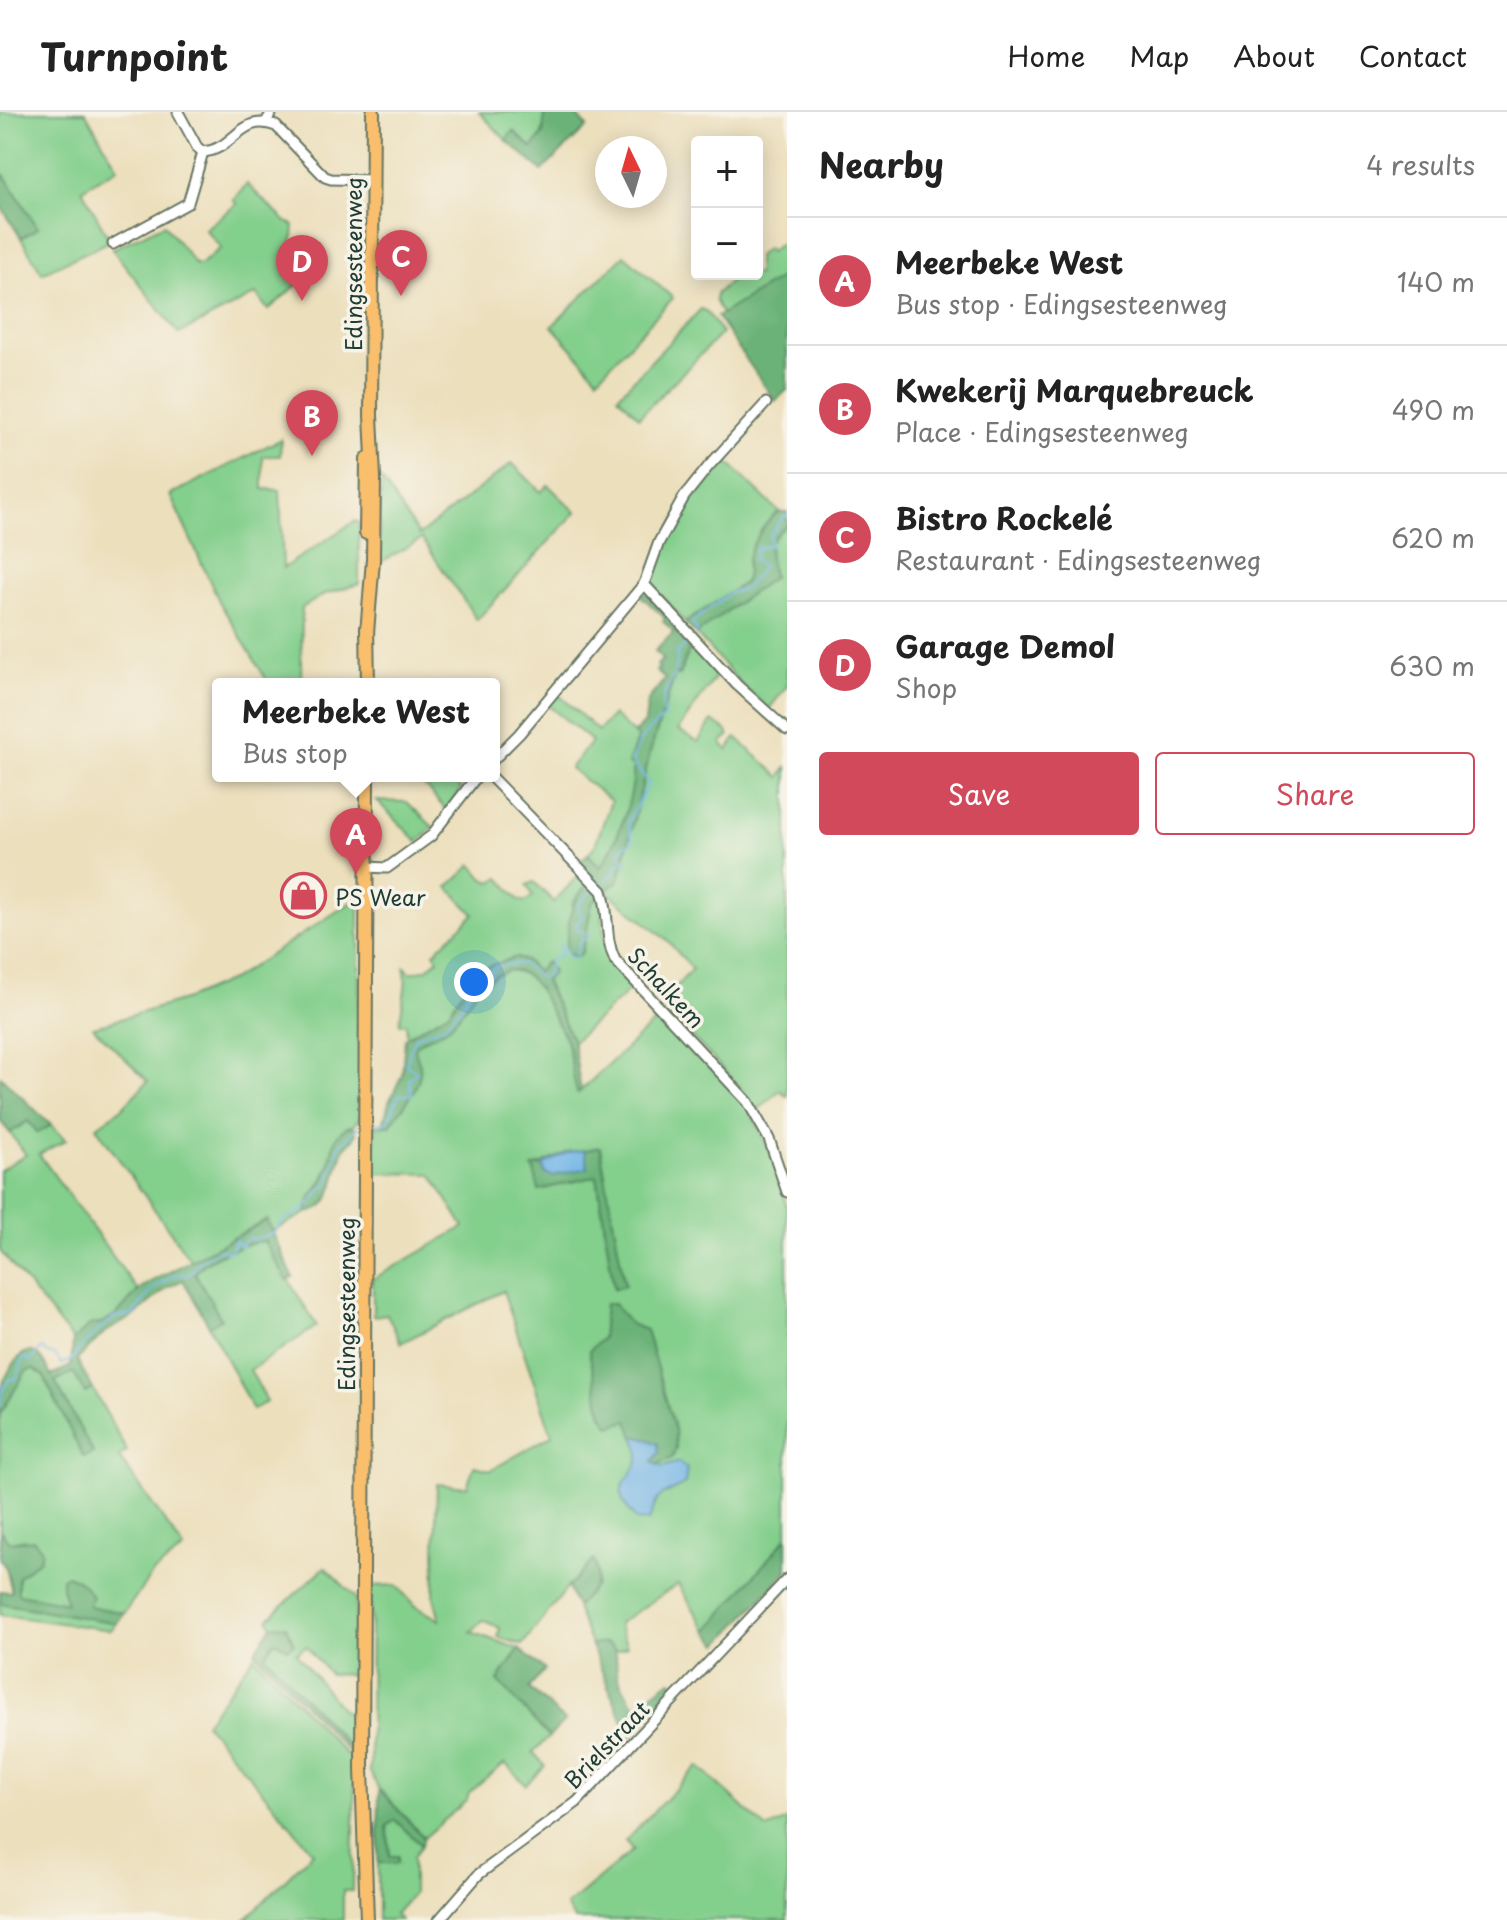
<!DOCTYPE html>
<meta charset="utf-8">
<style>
body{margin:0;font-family:"Playpen Sans",sans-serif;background:#f6f6f6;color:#222}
.controls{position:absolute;right:24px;top:24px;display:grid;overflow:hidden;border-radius:8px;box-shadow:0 4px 20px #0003}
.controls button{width:72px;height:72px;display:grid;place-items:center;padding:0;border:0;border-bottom:2px solid #e0e0e0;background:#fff;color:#222;font:40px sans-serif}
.compass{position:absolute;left:595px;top:24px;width:72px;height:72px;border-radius:50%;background:#fff;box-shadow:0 4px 20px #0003;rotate:355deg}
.you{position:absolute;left:474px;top:870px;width:28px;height:28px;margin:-20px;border:6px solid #fff;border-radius:50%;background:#1a73e8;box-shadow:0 0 0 12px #1a73e833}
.badge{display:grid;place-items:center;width:52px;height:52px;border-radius:50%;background:#d1495b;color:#fff;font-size:26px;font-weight:700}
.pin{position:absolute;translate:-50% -66px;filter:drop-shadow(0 2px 4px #0008)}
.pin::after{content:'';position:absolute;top:42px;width:28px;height:24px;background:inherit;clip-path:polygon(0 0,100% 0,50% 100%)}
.popup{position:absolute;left:212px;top:566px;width:288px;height:104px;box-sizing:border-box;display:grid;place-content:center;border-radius:8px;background:#fff;filter:drop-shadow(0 2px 6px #0005);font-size:26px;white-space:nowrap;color:#767676}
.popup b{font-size:30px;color:#222}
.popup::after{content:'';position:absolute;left:50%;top:100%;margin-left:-16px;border:16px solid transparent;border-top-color:#fff}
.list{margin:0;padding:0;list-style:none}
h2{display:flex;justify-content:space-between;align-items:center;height:104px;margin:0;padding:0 32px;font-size:34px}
h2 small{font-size:26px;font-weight:400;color:#767676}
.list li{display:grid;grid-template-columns:52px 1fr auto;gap:24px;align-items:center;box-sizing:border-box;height:128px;padding:0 32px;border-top:2px solid #e0e0e0}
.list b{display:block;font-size:30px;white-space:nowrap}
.list p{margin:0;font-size:26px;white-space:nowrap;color:#767676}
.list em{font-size:26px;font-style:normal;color:#767676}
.actions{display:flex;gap:16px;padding:24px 32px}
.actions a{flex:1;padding:18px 0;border:2px solid #d1495b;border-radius:8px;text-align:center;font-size:28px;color:#d1495b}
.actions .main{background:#d1495b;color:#fff}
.map{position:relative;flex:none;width:787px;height:1808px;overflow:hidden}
header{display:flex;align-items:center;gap:48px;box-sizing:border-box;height:112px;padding:0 40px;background:#fff;border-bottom:2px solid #e0e0e0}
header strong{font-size:38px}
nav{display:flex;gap:44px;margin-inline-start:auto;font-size:28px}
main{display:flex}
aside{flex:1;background:#fff}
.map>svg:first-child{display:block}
.green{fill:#83cf8c;stroke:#518660;stroke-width:2;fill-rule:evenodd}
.forest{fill:#6ab278;stroke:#447856;stroke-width:2}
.water{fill:#72b5e7;stroke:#48798e;stroke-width:2}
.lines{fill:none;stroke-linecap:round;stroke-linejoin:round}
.stream{stroke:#72b5e7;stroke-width:2}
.minor-casing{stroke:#677664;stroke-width:13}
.major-casing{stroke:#677664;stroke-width:16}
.minor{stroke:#fff;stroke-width:9}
.major{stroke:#f9bf6d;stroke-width:12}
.labels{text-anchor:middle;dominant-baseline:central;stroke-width:7;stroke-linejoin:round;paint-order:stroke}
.street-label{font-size:22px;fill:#1f3d34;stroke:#f7f3e8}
.poi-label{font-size:22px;fill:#1f3d34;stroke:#f7f3e8;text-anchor:start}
</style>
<header>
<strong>Turnpoint</strong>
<nav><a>Home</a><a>Map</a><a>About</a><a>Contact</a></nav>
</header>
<main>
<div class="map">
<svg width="787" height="1808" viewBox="0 0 787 1808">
<rect width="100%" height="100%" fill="#f7f3e8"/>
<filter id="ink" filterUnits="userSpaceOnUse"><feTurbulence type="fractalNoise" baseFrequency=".0125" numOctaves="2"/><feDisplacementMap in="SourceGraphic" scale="16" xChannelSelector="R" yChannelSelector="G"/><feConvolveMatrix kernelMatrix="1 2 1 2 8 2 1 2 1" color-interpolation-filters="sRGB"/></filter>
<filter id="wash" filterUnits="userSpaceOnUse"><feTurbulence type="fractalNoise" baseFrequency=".006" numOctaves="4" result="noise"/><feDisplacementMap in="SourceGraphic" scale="32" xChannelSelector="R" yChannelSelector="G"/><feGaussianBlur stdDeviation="1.8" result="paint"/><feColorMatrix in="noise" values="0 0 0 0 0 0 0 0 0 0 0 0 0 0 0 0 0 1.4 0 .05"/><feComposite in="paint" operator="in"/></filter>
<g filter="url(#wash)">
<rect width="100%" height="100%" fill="#ecdfbc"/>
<g class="green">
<polygon points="0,0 85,0 118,56 82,77 110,129 42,161 21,126 38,116 4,63 0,66"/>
<path d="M479 0H545C546 16 542 24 532 37L514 19 506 28Z"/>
<polygon points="247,72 286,110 294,113 291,152 321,152 268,198 256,182 179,222 112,137 164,112 196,153 201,152 221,136 205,117 237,92 233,88"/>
<polygon points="787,127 787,169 783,164 722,202 715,188 716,182 738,162 757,162 757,144 767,136 769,140"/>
<polygon points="624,143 673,186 598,266 552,214"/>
<polygon points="701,197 706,199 722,221 639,305 618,284"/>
<polygon points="281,327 280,344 263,344 263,377 280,378 283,456 355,409 359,410 359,472 325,482 302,496 301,572 269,572 220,491 170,383"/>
<path d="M721 344 779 400C767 406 748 437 747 451 746 460 749 462 744 471L685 511 648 468C664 421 690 382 721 344Z"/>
<polygon points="512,351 541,380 548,373 576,400 477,508 422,427 379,451 381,367 419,423"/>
<path d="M787 413V574L769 597 742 573 696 522 773 465C768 439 764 431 787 413Z"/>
<polygon points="692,531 719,560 678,618 698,630 712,609 726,618 729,624 721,631 728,638 736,626 780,665 787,655 787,984 780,978 756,1000 740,975 661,892 692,857 668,829 606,779 619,768 651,637 676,560 680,562"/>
<path d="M557 581 598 619 613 603 638 626C629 640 636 653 634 668 630 694 615 735 600 756L588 742 595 733 611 689 570 656 592 629 546 592Z"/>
<polygon points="377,664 450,664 461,677 446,698 424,673 419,670 377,670"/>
<polygon points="377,689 407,690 433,715 418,730"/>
<path d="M472 753 484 767 491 770 500 766 519 788 525 790 533 784 527 773 534 770 554 790 581 760 591 769 573 790 567 839 582 840 592 791 600 784C608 832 595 836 634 874L573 930 545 868 546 850 537 860 526 849 469 869 449 900 407 924 406 912H400C401 893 409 871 404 854L411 861 427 857 438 847 434 841 474 802 448 775Z"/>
<path d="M359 785V1007L332 1038C335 1062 309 1076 307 1101L272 1120 266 1108 191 1149 96 1015 122 996 148 969 93 915 187 887 233 867Z"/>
<path d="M509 858 519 860 534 868 566 928 578 981 662 903C686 928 714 952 736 979 761 1011 780 1058 787 1098V1425L707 1519 678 1472 618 1512 627 1534 616 1539 607 1531 591 1533 576 1495 596 1473 593 1449 568 1475 522 1533 498 1525 500 1516 483 1508 471 1520 519 1537 498 1569 549 1625 533 1640 545 1654 526 1673 505 1651 469 1681 467 1688 424 1726 379 1677 370 1660 371 1474 396 1473 416 1495 440 1508 434 1485 437 1372 467 1375 474 1354 491 1358 552 1323 503 1179 401 1231 387 1202 373 1204V1167L464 1115 431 1062 374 1061V1014L390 1013 420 954 415 942V934L425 925 445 918 472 882 496 863ZM600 1036 614 1176 597 1064 533 1056 568 1040Z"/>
<path d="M28 1009 38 1021 51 1013 66 1028 39 1042 138 1179C128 1194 112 1212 92 1212L73 1228 0 1139V1058L26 1043 10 1021Z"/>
<path d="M264 1129 317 1214 250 1258 267 1289 253 1298 209 1214 220 1206 195 1161C205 1146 246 1130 264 1129Z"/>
<polygon points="33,1256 43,1263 84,1344 93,1340 54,1269 73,1260 85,1281 93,1277 127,1339 119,1345 184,1437 153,1461 124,1501 18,1482 18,1465 40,1447 24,1427 9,1430 0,1419 0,1302 26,1259"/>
<polygon points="325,1455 356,1486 355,1563 329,1562 306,1534 296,1541 343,1599 355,1600 355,1641 264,1542 286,1514 272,1513 268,1507"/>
<polygon points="0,1491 117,1511 111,1518 0,1503"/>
<polygon points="254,1544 355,1652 353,1779 343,1779 343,1808 245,1808 313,1740 205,1611"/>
<polygon points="698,1654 767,1717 787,1708 787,1808 575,1808 566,1794 633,1738 625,1729"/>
<polygon points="395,1708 421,1733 413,1746 413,1782 395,1802 401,1808 378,1808 378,1751 398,1751 390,1744 387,1714"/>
</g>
<g class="forest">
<polygon points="545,0 573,0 587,15 542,59 506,28 513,19 532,36 543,22"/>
<polygon points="4,63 38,116 21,126 0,93 0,66"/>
<polygon points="783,164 787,169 787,278 775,289 717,205"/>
<path d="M779 400H787V413C764 431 768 439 773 465L696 522 685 511 744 471C749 462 746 460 747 451 748 437 767 406 779 400Z"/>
<path d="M645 480 670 504 692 531 679 563 675 561 651 637 619 768 606 779 579 750 588 742 600 755C616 735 636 680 633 655L628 651 638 626 634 621 645 610 648 588 665 567 656 559 659 556 657 553 663 547 655 539 674 520 663 509 665 506 640 483Z"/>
<path d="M591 769 600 784 592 791 582 840 579 844H573L566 839C568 811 569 788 591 769Z"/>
<path d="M516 845 526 849 537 860 546 850 553 860 545 869 573 930 581 979 577 981C572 964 572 944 566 927 562 917 556 908 551 900 538 876 525 844 492 865 469 880 466 901 447 916 438 923 425 925 415 934 415 942 418 945 420 953 423 974 401 997 390 1013H383L389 990 402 963 405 926 449 900 469 869 487 855Z"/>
<polygon points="0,964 51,1013 38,1021 28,1009 10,1021 0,1009"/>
<path d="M350 1014 354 1015 356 1023C352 1028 347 1033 344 1038 333 1061 337 1096 307 1101 309 1081 315 1082 324 1068 335 1051 327 1022 350 1014Z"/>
<polygon points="600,1035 625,1174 614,1177 597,1064 539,1078 533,1055 543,1053 545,1061 588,1056 585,1038"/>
<path d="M267 1108 293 1165 287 1168 264 1129C246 1130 205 1146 195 1161L221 1207 209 1214 183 1168 168 1175 134 1204 104 1221 77 1248 93 1277 85 1281 73 1260 55 1269 93 1341 83 1345 43 1263 33 1257 26 1259 0 1302C0 1296 0 1289 0 1283 1 1273 7 1262 13 1253 30 1227 42 1244 51 1264L71 1254 73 1228 92 1212C114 1213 125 1192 138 1179 142 1174 149 1171 154 1168Z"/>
<polygon points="605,1192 614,1192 630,1212 646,1218 675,1319 676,1337 672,1346 658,1352 652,1350 659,1341 644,1325 634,1325 628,1309 610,1314 602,1303 589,1239 602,1226"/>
<path d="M0 1419 9 1430 34 1428 42 1438 40 1447 18 1465V1482L67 1491 62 1476V1466L67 1463C79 1467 85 1474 92 1484L89 1494 124 1501 117 1511 0 1491V1479L12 1480 6 1456 0 1447Z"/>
<polygon points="787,1425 787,1459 719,1532 707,1519"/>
<path d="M594 1448C602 1474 592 1477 576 1495L568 1475Z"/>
<polygon points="272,1513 286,1514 294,1531 288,1536 274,1529 265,1543 355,1641 355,1646 255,1540"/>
<path d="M607 1531C620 1540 615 1546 617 1559 618 1570 629 1585 635 1594L671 1568 679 1574 630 1626 591 1533Z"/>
<polygon points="519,1537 545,1558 529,1576 565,1609 549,1625 498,1569"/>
<polygon points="379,1677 424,1726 421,1733 395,1708 387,1714 390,1744 398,1744 398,1751 378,1751"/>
</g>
<g class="water">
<polygon points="585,1038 588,1056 552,1064 545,1061 543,1053 568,1040"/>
<path d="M634 1325H644L658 1332 659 1341 652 1350 663 1355 679 1350 687 1357 685 1372C657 1388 661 1375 649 1409L636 1408C632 1401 624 1394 622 1386 616 1363 652 1360 634 1325Z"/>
</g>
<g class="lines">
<g class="stream">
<path d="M698 522 692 510 731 480 745 477 763 454 754 448 757 436 771 433 770 423C778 416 778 408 787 403"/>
<path d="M603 770 613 762 617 753 626 750 620 737 633 729 628 710 649 671 632 650C636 629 647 619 664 605 658 575 680 570 677 541L689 530"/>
<polyline points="373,1012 388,1009 399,983 412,983 409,967 417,960 406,953 415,925 445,913 461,895 477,866 485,868 495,854 521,851 541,866 548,863 550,848 560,843 560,833 564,835 569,846 575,847 579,831 590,823 577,818 576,812 582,806 578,793 593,777"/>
<path d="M0 1294 3 1276 10 1267H16L24 1245 30 1249 42 1236 46 1241 55 1243 62 1252 73 1247C75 1239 107 1208 117 1205 122 1203 125 1204 130 1204 140 1196 144 1186 153 1177 157 1172 170 1167 176 1162L188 1163 202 1148 220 1137 230 1140 235 1128 241 1135 248 1125 255 1128 275 1120 282 1109 304 1097 318 1083 320 1077 327 1074 340 1033 358 1015"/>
</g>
</g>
</g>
<g filter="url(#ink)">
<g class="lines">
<defs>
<g id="minor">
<path d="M178 0 197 35 203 40C234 38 241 0 276 14L325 65 331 67 373 68"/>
<polyline points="266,10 272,0"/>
<polyline points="113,132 188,91 203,40"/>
<polyline points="644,472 737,573 787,618"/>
<polyline points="494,647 519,622 644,472 659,430 684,385 708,355 766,291"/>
<path d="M490 664 602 779C610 802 604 826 615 848L748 990 769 1027 787 1080"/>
<polyline points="367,755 387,756 431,724 477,664"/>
<polyline points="439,1808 479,1762 577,1690 787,1467"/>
</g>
<g id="major">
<polyline points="366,421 367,347"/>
<polyline points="367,515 368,572"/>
<polyline points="367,521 373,448 374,366 371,304 373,0"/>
<polyline points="367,1808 362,1656 367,664"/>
</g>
</defs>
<use href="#minor" class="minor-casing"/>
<use href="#major" class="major-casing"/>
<use href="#minor" class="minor"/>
<use href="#major" class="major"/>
</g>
</g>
<defs>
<symbol id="shop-ring" viewBox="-11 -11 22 22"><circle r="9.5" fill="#f7f3e8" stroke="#d1495b" stroke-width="1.5"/><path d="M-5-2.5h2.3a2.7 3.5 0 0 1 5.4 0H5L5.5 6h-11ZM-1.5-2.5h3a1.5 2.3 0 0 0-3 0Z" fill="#d1495b"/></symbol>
</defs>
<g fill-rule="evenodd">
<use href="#shop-ring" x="278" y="758" width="51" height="51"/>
</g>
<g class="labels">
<g class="street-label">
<text transform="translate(352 152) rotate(-90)">Edingsesteenweg</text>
<text transform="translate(667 875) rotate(47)">Schalkem</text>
<text transform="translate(345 1192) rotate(-90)">Edingsesteenweg</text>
<text transform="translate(606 1632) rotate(-46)">Brielstraat</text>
</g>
<g class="poi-label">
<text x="335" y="784">PS Wear</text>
</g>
</g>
</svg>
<div class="controls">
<button>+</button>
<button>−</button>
</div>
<svg class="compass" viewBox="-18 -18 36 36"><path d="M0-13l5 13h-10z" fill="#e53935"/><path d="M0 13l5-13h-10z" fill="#767676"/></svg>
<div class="you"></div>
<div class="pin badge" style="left:356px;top:762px">A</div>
<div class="popup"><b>Meerbeke West</b>Bus stop</div>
<div class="pin badge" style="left:312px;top:344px">B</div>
<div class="pin badge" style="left:401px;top:184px">C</div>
<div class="pin badge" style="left:302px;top:189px">D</div>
</div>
<aside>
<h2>Nearby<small>4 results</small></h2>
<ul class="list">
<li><span class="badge">A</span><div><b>Meerbeke West</b><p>Bus stop · Edingsesteenweg</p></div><em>140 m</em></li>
<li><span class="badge">B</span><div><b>Kwekerij Marquebreuck</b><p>Place · Edingsesteenweg</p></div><em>490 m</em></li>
<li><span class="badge">C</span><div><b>Bistro Rockelé</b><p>Restaurant · Edingsesteenweg</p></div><em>620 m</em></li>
<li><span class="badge">D</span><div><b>Garage Demol</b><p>Shop</p></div><em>630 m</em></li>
</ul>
<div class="actions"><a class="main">Save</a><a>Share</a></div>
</aside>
</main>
